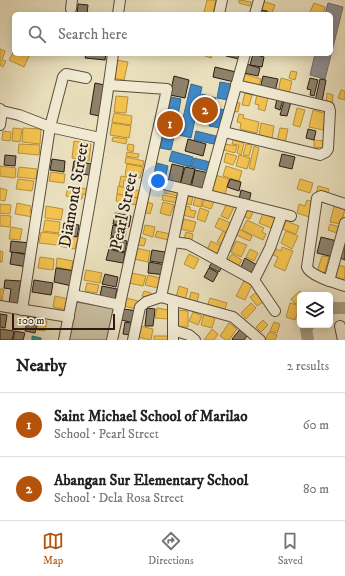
<!DOCTYPE html>
<meta charset="utf-8">
<style>
body{margin:0;font-family:"IM FELL DW Pica",serif;background:#f6f6f6;color:#202124}
.controls{position:absolute;right:12px;bottom:12px;display:grid;overflow:hidden;border-radius:6px;box-shadow:0 2px 10px #0003}
.controls button{width:36px;height:36px;display:grid;place-items:center;padding:0;border:0;border-bottom:1px solid #e0e0e0;background:#fff;color:#202124;font:20px sans-serif}
.scale{position:absolute;left:12px;bottom:10px;width:103px;box-sizing:border-box;padding-left:4px;border:2px solid #291c12;border-top:0;font-size:11px;line-height:14px;white-space:nowrap;color:#291c12;-webkit-text-stroke:3px #f1ead3;paint-order:stroke}
.you{position:absolute;left:158px;top:181px;width:14px;height:14px;margin:-10px;border:3px solid #fff;border-radius:50%;background:#1a73e8;box-shadow:0 0 0 6px #1a73e833}
.badge{display:grid;place-items:center;width:26px;height:26px;border-radius:50%;background:#b45309;color:#fff;font-size:13px;font-weight:700}
.pin{position:absolute;translate:-50% -50%;border:2px solid #fff;box-shadow:0 1px 4px #0006}
.list{margin:0;padding:0;list-style:none}
h2{display:flex;justify-content:space-between;align-items:center;height:52px;margin:0;padding:0 16px;font-size:17px}
h2 small{font-size:13px;font-weight:400;color:#757577}
.list li{display:grid;grid-template-columns:26px 1fr auto;gap:12px;align-items:center;box-sizing:border-box;height:64px;padding:0 16px;border-top:1px solid #e0e0e0}
.list b{display:block;font-size:15px;white-space:nowrap}
.list p{margin:0;font-size:13px;white-space:nowrap;color:#757577}
.list em{font-size:13px;font-style:normal;color:#757577}
.icon{flex:none;width:22px;height:22px;fill:none;stroke:currentColor;stroke-width:2;stroke-linecap:round;stroke-linejoin:round}
.map{position:relative;flex:none;width:345px;height:340px;overflow:hidden}
.search{position:absolute;background:#fff;box-shadow:0 2px 10px #0003;left:12px;right:12px;top:12px;height:44px;display:flex;align-items:center;gap:10px;box-sizing:border-box;padding:0 14px;border-radius:6px;color:#757577;font-size:15px}
.sheet{height:180px;background:#fff}
nav{display:flex;justify-content:space-around;align-items:center;box-sizing:border-box;height:56px;border-top:1px solid #e0e0e0;background:#fff;font-size:11px;color:#757577}
nav a{display:grid;justify-items:center;gap:2px}
nav .on{color:#b45309}
.map>svg:first-child{display:block}
.green{fill:#c8be9f;stroke:#786d58}
.homes{fill:#f2c14e;stroke:#b6903c}
.schools{fill:#3f88c5;stroke:#38688f}
.public{fill:#17a398;stroke:#1c7a70}
.industry{fill:#8d8d92;stroke:#6f6b6c}
.lines{fill:none;stroke-linecap:round;stroke-linejoin:round}
.river{stroke:#a89d82;stroke-width:12}
.building{fill:#8d816a;stroke:#291c12}
.minor-casing{stroke:#594d3c;stroke-width:12}
.minor{stroke:#f1ead3;stroke-width:10}
.labels{text-anchor:middle;dominant-baseline:central;stroke-width:4;stroke-linejoin:round;paint-order:stroke}
.street-label{font-size:17px;fill:#291c12;stroke:#f1ead3}
</style>
<div class="map">
<svg width="345" height="340" viewBox="0 0 345 340">
<rect width="100%" height="100%" fill="#e9dfbc"/>
<filter id="stains"><feTurbulence type="fractalNoise" baseFrequency=".005" numOctaves="4"/><feColorMatrix values="0 0 0 0 .2 0 0 0 0 .09 0 0 0 0 .02 0 0 0 .5 -.17"/></filter>
<radialGradient id="worn" r=".72"><stop offset=".6" stop-color="#630" stop-opacity="0"/><stop offset="1" stop-color="#630" stop-opacity=".3"/></radialGradient>
<polygon class="green" points="76,302 115,309 108,340 69,340"/>
<g class="homes">
<polygon points="207,0 216,0 213,14 204,12"/>
<polygon points="239,0 251,2 250,6 239,3"/>
<polygon points="262,1 275,5 272,13 260,9"/>
<polygon points="314,3 325,7 323,14 309,14"/>
<polygon points="0,49 5,51 2,60 6,61 3,67 0,65"/>
<polygon points="14,51 14,54 30,54 24,67 9,60"/>
<polygon points="200,54 212,54 211,58"/>
<polygon points="116,60 128,62 124,80 113,78"/>
<polygon points="291,71 297,72 295,80 289,78"/>
<polygon points="241,73 261,79 258,89 238,84"/>
<polygon points="281,78 292,81 289,94 278,91"/>
<polygon points="341,90 345,91 345,100 338,98"/>
<polygon points="245,93 252,95 249,106 242,105"/>
<polygon points="327,93 333,95 332,104 326,103"/>
<polygon points="257,94 268,97 265,111 258,109 259,105 255,104"/>
<polygon points="116,96 128,97 126,113 114,112"/>
<polygon points="234,102 240,103 238,112 232,111"/>
<polygon points="297,108 305,110 300,127 293,125"/>
<polygon points="313,110 327,114 323,130 309,127"/>
<polygon points="114,113 132,116 131,125 112,122"/>
<polygon points="239,114 244,115 243,118 259,122 257,133 240,129 241,123 237,122"/>
<polygon points="112,123 131,126 129,138 110,135"/>
<polygon points="261,123 274,126 272,139 259,136"/>
<polygon points="13,128 22,129 20,142 12,141"/>
<polygon points="23,128 41,129 40,144 22,142"/>
<polygon points="280,128 288,129 285,143 277,141"/>
<polygon points="3,131 11,132 10,141 2,140"/>
<polygon points="113,137 127,139 126,144 112,141"/>
<polygon points="233,140 244,143 241,155 237,153 239,145 232,144"/>
<polygon points="314,140 325,141 324,148 314,147"/>
<polygon points="74,141 91,144 89,161 72,158"/>
<polygon points="19,144 40,145 39,155 18,153"/>
<polygon points="128,144 134,145 133,152 127,150"/>
<polygon points="225,144 237,146 235,153 224,150"/>
<polygon points="246,144 252,145 249,156 243,155"/>
<polygon points="254,146 259,148 254,170 249,168"/>
<polygon points="127,152 139,154 138,158 126,156"/>
<polygon points="226,153 237,156 233,165 224,162"/>
<polygon points="239,155 250,158 247,169 236,166"/>
<polygon points="126,157 144,161 143,166 125,163"/>
<polygon points="127,164 143,167 140,178 125,175"/>
<polygon points="0,166 16,168 15,178 0,176"/>
<polygon points="226,166 242,171 239,181 223,176"/>
<polygon points="19,167 37,169 36,179 17,177"/>
<polygon points="51,172 65,174 64,183 49,181"/>
<polygon points="215,175 229,179 225,195 211,191"/>
<polygon points="121,176 133,178 132,181 124,180 123,187 119,186"/>
<polygon points="18,179 34,181 32,191 16,189"/>
<polygon points="300,179 313,183 310,193 297,189"/>
<polygon points="68,185 91,190 89,195 83,194 82,199 66,196"/>
<polygon points="118,186 140,191 138,198 117,194"/>
<polygon points="318,186 329,189 327,197 316,194"/>
<polygon points="0,188 7,190 5,201 0,200"/>
<polygon points="165,188 179,192 178,196 164,193"/>
<polygon points="117,194 138,198 137,205 116,201"/>
<polygon points="163,195 178,198 177,203 162,200"/>
<polygon points="196,195 203,197 201,207 193,205"/>
<polygon points="186,196 193,197 191,205 184,203"/>
<polygon points="205,198 214,201 211,209 202,206"/>
<polygon points="307,200 314,202 309,217 297,213 299,204 305,206"/>
<polygon points="147,202 153,204 150,214 144,212"/>
<polygon points="163,202 174,205 170,216 160,213"/>
<polygon points="17,203 31,206 30,212 33,213 33,217 15,214"/>
<polygon points="227,203 234,207 228,219 221,216"/>
<polygon points="0,204 11,205 10,214 0,213"/>
<polygon points="46,206 63,209 61,220 45,218"/>
<polygon points="186,206 190,207 190,210 196,211 194,218 183,215"/>
<polygon points="334,206 345,209 341,224 330,222"/>
<polygon points="200,208 209,211 205,222 197,219"/>
<polygon points="246,209 253,212 250,219 243,216"/>
<polygon points="263,213 275,219 271,228 259,223"/>
<polygon points="0,215 11,216 10,227 0,226"/>
<polygon points="219,218 233,224 229,234 215,227"/>
<polygon points="184,219 196,222 193,232 181,229"/>
<polygon points="45,220 60,222 59,233 43,231"/>
<polygon points="247,220 264,228 262,232 266,234 263,240 242,230"/>
<polygon points="286,221 299,226 296,234 283,229"/>
<polygon points="330,224 339,227 337,233 328,230"/>
<polygon points="145,225 155,227 153,237 143,234"/>
<polygon points="11,227 22,229 20,240 9,239"/>
<polygon points="239,229 252,236 250,241 236,235"/>
<polygon points="157,231 170,234 169,240 155,237"/>
<polygon points="223,231 229,235 224,245 217,242"/>
<polygon points="286,231 298,236 292,249 281,243"/>
<polygon points="41,232 59,234 57,245 39,243"/>
<polygon points="186,232 193,234 191,244 183,242"/>
<polygon points="60,234 80,237 80,241 77,241 75,249 58,246"/>
<polygon points="140,237 146,239 144,246 138,245"/>
<polygon points="211,241 223,247 218,257 206,252"/>
<polygon points="236,241 247,245 241,257 231,252"/>
<polygon points="272,247 281,251 282,247 293,251 285,271 274,266 278,257 269,253"/>
<polygon points="136,248 150,251 148,262 134,259"/>
<polygon points="250,249 258,253 254,261 246,257"/>
<polygon points="0,251 3,252 2,262 0,262"/>
<polygon points="189,254 199,259 194,269 184,264"/>
<polygon points="232,254 242,260 237,268 227,262"/>
<polygon points="322,256 329,257 324,274 317,272"/>
<polygon points="40,257 54,259 53,270 38,268"/>
<polygon points="57,258 73,261 71,270 56,267"/>
<polygon points="338,265 345,267 345,276 343,282 334,279"/>
<polygon points="86,270 102,273 100,283 84,280"/>
<polygon points="132,273 146,276 143,286 129,283"/>
<polygon points="148,275 160,278 158,288 145,285"/>
<polygon points="244,281 252,285 245,300 236,296"/>
<polygon points="87,283 99,285 97,293 85,291"/>
<polygon points="179,286 188,289 185,300 176,297"/>
<polygon points="0,289 4,289 2,300 0,300"/>
<polygon points="144,291 151,293 150,299 142,296"/>
<polygon points="300,291 303,295 300,295 300,300 295,304 291,299"/>
<polygon points="191,292 199,294 196,306 188,304"/>
<polygon points="257,292 263,302 257,306 250,297"/>
<polygon points="55,296 68,299 66,310 53,307"/>
<polygon points="126,298 138,301 136,309 124,306"/>
<polygon points="210,298 227,303 224,312 207,307"/>
<polygon points="251,303 256,308 246,319 241,313"/>
<polygon points="290,303 300,306 295,320 286,317"/>
<polygon points="157,308 169,310 168,319 155,318"/>
<polygon points="175,310 188,311 188,327 175,327"/>
<polygon points="193,312 202,316 198,325 189,321"/>
<polygon points="204,314 215,318 212,328 201,325"/>
<polygon points="38,320 47,321 45,331 37,330"/>
<polygon points="263,320 268,325 261,332 256,327"/>
<polygon points="274,322 280,324 277,333 270,331"/>
<polygon points="229,323 237,329 229,340 226,340 220,336"/>
<polygon points="140,326 153,329 151,340 138,337"/>
<polygon points="212,329 218,334 214,340 204,340"/>
<polygon points="269,332 277,335 275,340 265,340"/>
<rect x="154" y="336" width="15" height="4"/>
</g>
<g class="schools">
<polygon points="220,82 232,84 228,100 217,98"/>
<polygon points="191,84 202,87 191,138 179,135"/>
<polygon points="202,94 216,98 211,118 197,115"/>
<polygon points="171,97 181,99 176,126 165,124"/>
<polygon points="214,108 225,110 220,128 209,126"/>
<polygon points="165,125 176,128 171,150 160,148"/>
<polygon points="196,131 216,136 214,144 194,140"/>
<polygon points="172,151 193,157 190,167 169,161"/>
<polygon points="194,158 210,162 208,171 191,167"/>
<polygon points="153,162 168,166 165,179 150,175"/>
</g>
<polygon class="public" points="32,336 41,338 41,340 32,340"/>
<polygon class="industry" points="328,3 343,7 325,79 310,75 315,54 331,54 331,14 325,14"/>
<g class="lines">
<g class="river">
<polyline points="330,308 345,308"/>
<polyline points="308,340 306,329 309,325"/>
</g>
</g>
<g class="building">
<polygon points="78,4 88,5 87,14 77,14"/>
<polygon points="259,10 267,11 266,14 258,14"/>
<polygon points="86,54 106,54 105,60 85,58"/>
<polygon points="227,54 240,54 239,59 226,56"/>
<polygon points="253,54 264,57 262,67 250,65"/>
<polygon points="246,64 260,68 258,76 244,73"/>
<polygon points="215,67 236,72 234,82 213,77"/>
<polygon points="174,76 189,80 185,98 170,95"/>
<polygon points="263,76 278,79 275,92 260,89"/>
<polygon points="310,78 318,80 314,96 310,95 311,90 307,89"/>
<polygon points="320,79 326,80 322,102 315,101"/>
<polygon points="95,83 105,85 99,116 90,114"/>
<polygon points="277,99 283,100 280,110 275,108"/>
<polygon points="284,101 291,102 287,116 280,115"/>
<polygon points="308,129 316,131 314,140 306,138"/>
<polygon points="188,139 206,144 203,156 185,151"/>
<polygon points="282,154 295,157 292,169 279,166"/>
<polygon points="5,155 16,156 15,166 4,165"/>
<polygon points="52,159 65,161 64,172 50,170"/>
<polygon points="74,161 92,164 90,175 72,173"/>
<polygon points="172,164 184,167 180,185 168,182"/>
<polygon points="185,167 195,169 190,187 180,185"/>
<polygon points="195,170 209,173 205,191 191,188"/>
<polygon points="230,179 241,182 239,191 227,187"/>
<polygon points="241,190 251,193 249,202 239,199"/>
<polygon points="115,213 131,216 129,227 113,224"/>
<polygon points="64,223 79,225 77,237 62,234"/>
<polygon points="113,225 127,228 125,238 111,236"/>
<polygon points="111,237 127,241 125,252 108,248"/>
<polygon points="321,237 337,241 333,257 317,253"/>
<polygon points="11,241 30,243 29,254 10,252"/>
<polygon points="343,246 345,246 345,260 340,258"/>
<polygon points="109,249 125,253 123,263 106,260"/>
<polygon points="152,250 165,252 163,263 150,261"/>
<polygon points="12,252 29,255 27,267 10,264"/>
<polygon points="245,258 257,265 252,275 240,269"/>
<polygon points="213,261 222,267 219,272 209,267"/>
<polygon points="149,262 166,265 165,275 148,273"/>
<polygon points="56,268 75,271 72,286 54,282"/>
<polygon points="209,268 218,273 213,282 204,277"/>
<polygon points="105,274 118,277 116,287 102,284"/>
<polygon points="5,280 21,281 19,291 23,291 21,304 9,303 11,289 4,288"/>
<polygon points="34,280 53,283 51,295 32,292"/>
<polygon points="102,286 117,289 115,299 100,296"/>
<polygon points="147,308 155,309 153,326 145,326"/>
<polygon points="124,309 137,311 135,323 121,320"/>
<polygon points="0,314 7,315 5,328 0,327"/>
<polygon points="28,316 38,318 35,333 25,331"/>
<polygon points="125,322 134,324 131,335 123,334"/>
<polygon points="242,327 249,333 244,340 233,340 232,339"/>
<polygon points="0,329 14,331 12,340 0,340"/>
<polygon points="15,331 25,333 23,340 13,340"/>
</g>
<g class="lines">
<defs>
<g id="minor">
<polyline points="71,9 72,0"/>
<polyline points="118,14 120,0"/>
<polyline points="219,14 222,0"/>
<polyline points="255,14 259,0"/>
<polyline points="109,85 167,89 112,340"/>
<polyline points="0,109 2,111 19,115 50,127 100,138"/>
<polyline points="0,125 2,111"/>
<polyline points="224,132 320,155 326,152 328,149 330,111 329,107 236,85"/>
<polyline points="147,180 184,189"/>
<polyline points="206,194 245,54"/>
<path d="M345 204 321 196 317 198 307 267C310 276 336 283 345 286"/>
<polyline points="173,242 188,244 254,280 275,311"/>
<polyline points="220,261 244,204"/>
<polyline points="254,280 270,248 282,214"/>
<polyline points="329,281 345,223"/>
<polyline points="73,295 120,305"/>
<polyline points="161,297 233,317 260,340"/>
<polyline points="173,301 173,340"/>
<polyline points="0,306 69,317"/>
<polyline points="22,310 50,127 63,77 66,74 86,78"/>
<polyline points="340,326 343,340"/>
<polyline points="173,330 189,335 195,340"/>
<path d="M64 340C83 245 100 150 113 54"/>
<polyline points="133,340 140,307 146,302 161,297 184,189 291,216"/>
</g>
</defs>
<use href="#minor" class="minor-casing"/>
<use href="#minor" class="minor"/>
</g>
<g class="labels">
<g class="street-label">
<text transform="translate(74 195) rotate(-80)">Diamond Street</text>
<text transform="translate(124 211) rotate(-78)">Pearl Street</text>
</g>
</g>
<rect width="100%" height="100%" filter="url(#stains)"/>
<rect width="100%" height="100%" fill="url(#worn)"/>
</svg>
<div class="controls">
<button><svg class="icon" aria-label="layers" viewBox="0 0 24 24"><path d="M12 4l9 5-9 5-9-5zM3 14l9 5 9-5"/></svg></button>
</div>
<div class="scale">100 m</div>
<div class="you"></div>
<div class="pin badge" style="left:170px;top:124px">1</div>
<div class="pin badge" style="left:205px;top:110px">2</div>
<div class="search"><svg class="icon" aria-label="search" viewBox="0 0 24 24"><circle cx="10" cy="10" r="6"/><path d="M15 15l6 6"/></svg>Search here</div>
</div>
<section class="sheet">
<h2>Nearby<small>2 results</small></h2>
<ul class="list">
<li><span class="badge">1</span><div><b>Saint Michael School of Marilao</b><p>School · Pearl Street</p></div><em>60 m</em></li>
<li><span class="badge">2</span><div><b>Abangan Sur Elementary School</b><p>School · Dela Rosa Street</p></div><em>80 m</em></li>
</ul>
</section>
<nav>
<a class="on"><svg class="icon" aria-label="map" viewBox="0 0 24 24"><path d="M3 6l6-2 6 2 6-2v14l-6 2-6-2-6 2zM9 4v14M15 6v14"/></svg>Map</a>
<a><svg class="icon" aria-label="directions" viewBox="0 0 24 24"><path d="M12 3l9 9-9 9-9-9zM9 14v-3h6M13 9l2 2-2 2"/></svg>Directions</a>
<a><svg class="icon" aria-label="saved" viewBox="0 0 24 24"><path d="M7 4h10v16l-5-4-5 4z"/></svg>Saved</a>
</nav>
